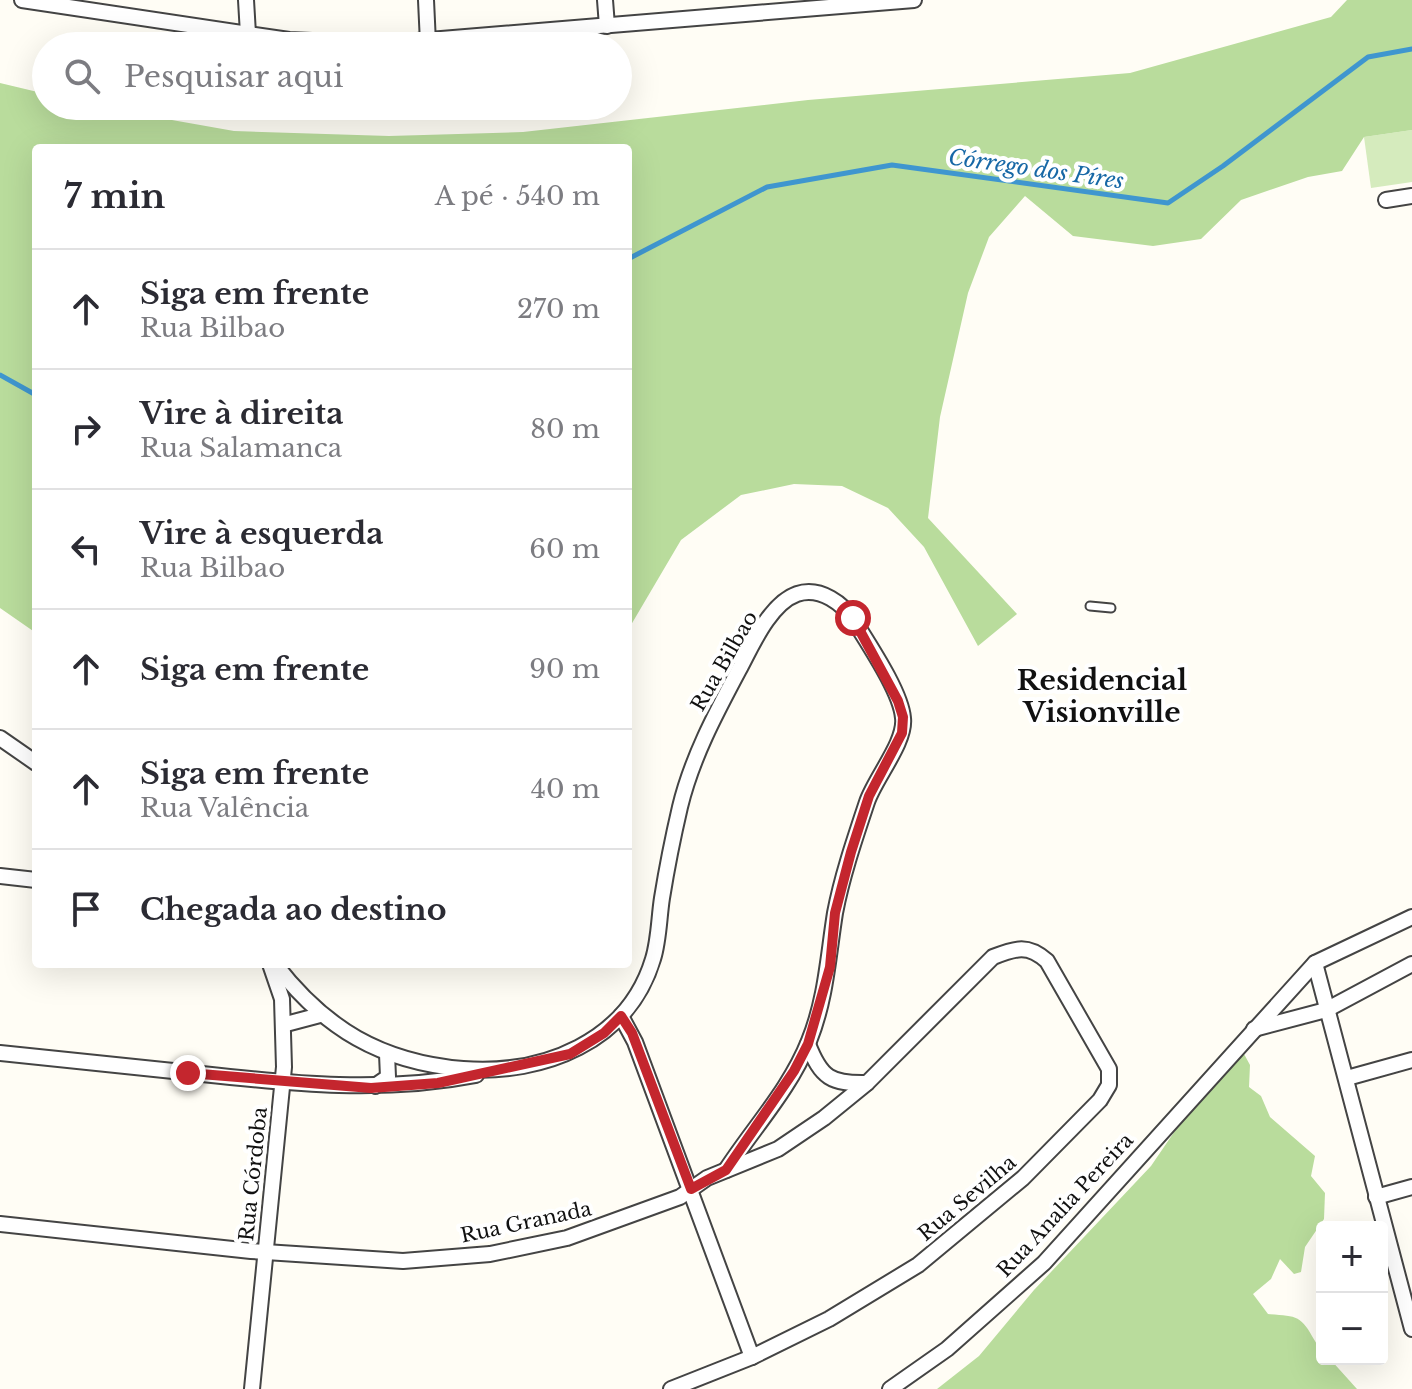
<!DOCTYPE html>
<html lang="pt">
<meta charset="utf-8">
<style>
body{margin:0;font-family:"Libre Baskerville",serif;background:#f7f7f7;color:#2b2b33}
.controls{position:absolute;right:24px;bottom:24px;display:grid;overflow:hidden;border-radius:8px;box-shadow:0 8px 32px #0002}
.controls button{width:72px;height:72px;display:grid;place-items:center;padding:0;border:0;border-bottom:2px solid #e1e1e2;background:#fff;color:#2b2b33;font:40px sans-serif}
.stop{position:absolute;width:24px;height:24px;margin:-18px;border:6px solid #c4262e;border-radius:50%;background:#fff}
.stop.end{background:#c4262e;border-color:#fff;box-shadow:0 2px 8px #0008}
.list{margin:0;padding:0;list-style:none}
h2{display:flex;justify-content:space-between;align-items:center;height:104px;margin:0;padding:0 32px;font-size:34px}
h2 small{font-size:26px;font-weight:400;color:#7c7c81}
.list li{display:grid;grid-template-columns:52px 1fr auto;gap:24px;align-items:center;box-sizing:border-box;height:120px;padding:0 32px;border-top:2px solid #e1e1e2}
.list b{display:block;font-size:30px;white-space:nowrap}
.list p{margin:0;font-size:26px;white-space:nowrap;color:#7c7c81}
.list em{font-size:26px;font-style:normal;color:#7c7c81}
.icon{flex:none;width:44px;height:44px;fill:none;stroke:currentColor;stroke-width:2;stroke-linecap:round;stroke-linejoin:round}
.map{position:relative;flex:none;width:1412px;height:1389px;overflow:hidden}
.search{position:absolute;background:#fff;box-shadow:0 8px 32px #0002;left:32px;top:32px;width:600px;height:88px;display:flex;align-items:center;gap:20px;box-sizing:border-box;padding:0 28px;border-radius:44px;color:#7c7c81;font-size:30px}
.panel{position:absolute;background:#fff;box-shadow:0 8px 32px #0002;left:32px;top:144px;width:600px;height:824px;border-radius:8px}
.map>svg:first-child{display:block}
.green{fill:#d5ebbd}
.forest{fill:#b9dc9c}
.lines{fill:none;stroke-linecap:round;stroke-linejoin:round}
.stream{stroke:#3f96cf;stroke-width:5}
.lane-casing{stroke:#444;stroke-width:11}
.street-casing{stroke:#444;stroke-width:18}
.lane{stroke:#fff;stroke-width:7}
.street{stroke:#fff;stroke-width:14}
.route{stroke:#c4262e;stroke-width:10}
.labels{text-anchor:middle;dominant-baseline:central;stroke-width:8;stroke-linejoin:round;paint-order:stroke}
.street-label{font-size:20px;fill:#111;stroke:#fff}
.water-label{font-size:22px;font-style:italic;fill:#1768a6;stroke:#fff}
.district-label{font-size:28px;font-weight:bold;fill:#111;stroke:#fff}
</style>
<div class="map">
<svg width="1412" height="1389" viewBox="0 0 1412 1389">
<rect width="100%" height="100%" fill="#fffdf5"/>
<polygon class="green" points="1412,130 1412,182 1371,188 1364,137"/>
<g class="forest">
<polygon points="1347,0 1412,0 1412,130 1364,137 1342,171 1308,177 1241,200 1201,239 1153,246 1073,236 1025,196 989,237 968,293 940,417 928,518 1017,614 978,646 924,547 888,508 842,486 794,484 741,495 681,540 628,630 628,148 36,148 36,633 0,608 0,83 46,94 46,106 93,106 234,131 389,136 523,132 808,100 1130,73 1331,17"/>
<path d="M1244 1054 1250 1065 1249 1087 1261 1096 1270 1117 1315 1156 1311 1176 1325 1193 1324 1219 1305 1247 1301 1272 1294 1274 1280 1259 1271 1279 1253 1294 1268 1314C1297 1316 1301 1315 1315 1341 1319 1348 1322 1350 1322 1359H1330L1357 1389H937L979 1356 1034 1290 1151 1166 1194 1103Z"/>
</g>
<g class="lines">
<g class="stream">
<polyline points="628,259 767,187 892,165 1168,203 1223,166 1368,57 1412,49"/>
<polyline points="0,375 36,395"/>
</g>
<defs>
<polyline id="lane" points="1090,606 1111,608"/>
<g id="street">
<polyline points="22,0 289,40 381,44 914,0"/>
<polyline points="246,0 248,34"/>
<polyline points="426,0 428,43"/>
<polyline points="605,0 607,26"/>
<polyline points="1386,200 1412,196"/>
<polyline points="0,738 36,763"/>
<polyline points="0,876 36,880"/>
<polyline points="1315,963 1412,1329"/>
<path d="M275 964C325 1029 381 1062 463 1069 543 1075 628 1042 653 959 659 940 659 917 662 898 667 867 673 837 680 807 692 757 717 711 741 666 753 643 771 603 797 594 820 586 844 604 855 622 869 645 901 692 903 718 906 742 875 778 867 802 855 838 842 876 835 913 828 957 826 999 809 1041 790 1089 754 1127 726 1170"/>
<polyline points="621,1016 635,1042 752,1357"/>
<polyline points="286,1024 320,1015"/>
<polyline points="1254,1029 1326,1010 1412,964"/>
<path d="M808 1044C821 1078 831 1084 867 1083"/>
<path d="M0 1053C67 1060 134 1067 202 1074 294 1084 384 1093 476 1075"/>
<polyline points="1347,1078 1412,1060"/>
<polyline points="375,1086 388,1077 387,1054"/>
<polyline points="1376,1197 1412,1187"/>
<path d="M0 1224 251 1251 403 1261 490 1254 567 1238 680 1197 707 1178 778 1149 824 1118 867 1083 993 957C1016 948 1028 944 1047 961L1109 1069V1085L1100 1100 1023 1178 918 1265 829 1319 752 1357 671 1389"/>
<polyline points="252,1389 284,1067 282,999 270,964"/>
<polyline points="890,1389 947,1349 1044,1263 1315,963 1412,917"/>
</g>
</defs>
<use href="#lane" class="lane-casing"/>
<use href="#street" class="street-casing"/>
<use href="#lane" class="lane"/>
<use href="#street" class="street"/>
</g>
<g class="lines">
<polyline class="route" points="188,1073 371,1088 438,1083 570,1054 604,1033 621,1016 632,1033 691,1189 726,1170 794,1071 808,1044 830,967 835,913 851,852 869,796 902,733 903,717 898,701 853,618"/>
</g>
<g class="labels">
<g class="street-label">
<text transform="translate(724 661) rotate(-60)">Rua Bilbao</text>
<text transform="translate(253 1174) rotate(-84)">Rua Córdoba</text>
<text transform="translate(967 1198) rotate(-40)">Rua Sevilha</text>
<text transform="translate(1065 1205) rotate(-47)">Rua Analia Pereira</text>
<text transform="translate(526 1222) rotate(-12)">Rua Granada</text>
</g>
<g class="water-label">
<text transform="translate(1036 169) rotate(8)">Córrego dos Píres</text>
</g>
<g class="district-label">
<text x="1102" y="680">Residencial<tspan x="1102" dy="32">Visionville</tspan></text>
</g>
</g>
</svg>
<div class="controls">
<button>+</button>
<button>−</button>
</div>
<div class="stop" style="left:853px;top:618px"></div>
<div class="stop end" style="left:188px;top:1073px"></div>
<div class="search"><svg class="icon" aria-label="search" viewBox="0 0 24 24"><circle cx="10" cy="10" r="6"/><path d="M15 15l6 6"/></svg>Pesquisar aqui</div>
<section class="panel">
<h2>7 min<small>A pé · 540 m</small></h2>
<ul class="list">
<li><svg class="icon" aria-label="ahead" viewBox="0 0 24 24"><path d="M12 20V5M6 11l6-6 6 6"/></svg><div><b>Siga em frente</b><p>Rua Bilbao</p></div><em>270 m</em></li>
<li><svg class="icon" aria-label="right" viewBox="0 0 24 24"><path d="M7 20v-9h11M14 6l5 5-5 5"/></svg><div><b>Vire à direita</b><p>Rua Salamanca</p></div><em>80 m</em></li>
<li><svg class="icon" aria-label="left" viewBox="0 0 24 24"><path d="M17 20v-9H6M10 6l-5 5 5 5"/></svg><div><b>Vire à esquerda</b><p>Rua Bilbao</p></div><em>60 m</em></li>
<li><svg class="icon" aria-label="ahead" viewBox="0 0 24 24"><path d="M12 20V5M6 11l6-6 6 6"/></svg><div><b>Siga em frente</b></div><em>90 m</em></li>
<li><svg class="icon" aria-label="ahead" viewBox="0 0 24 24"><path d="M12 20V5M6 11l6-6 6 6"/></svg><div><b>Siga em frente</b><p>Rua Valência</p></div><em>40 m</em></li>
<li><svg class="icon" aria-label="arrive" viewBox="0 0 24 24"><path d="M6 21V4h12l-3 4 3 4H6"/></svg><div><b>Chegada ao destino</b></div></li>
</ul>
</section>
</div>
